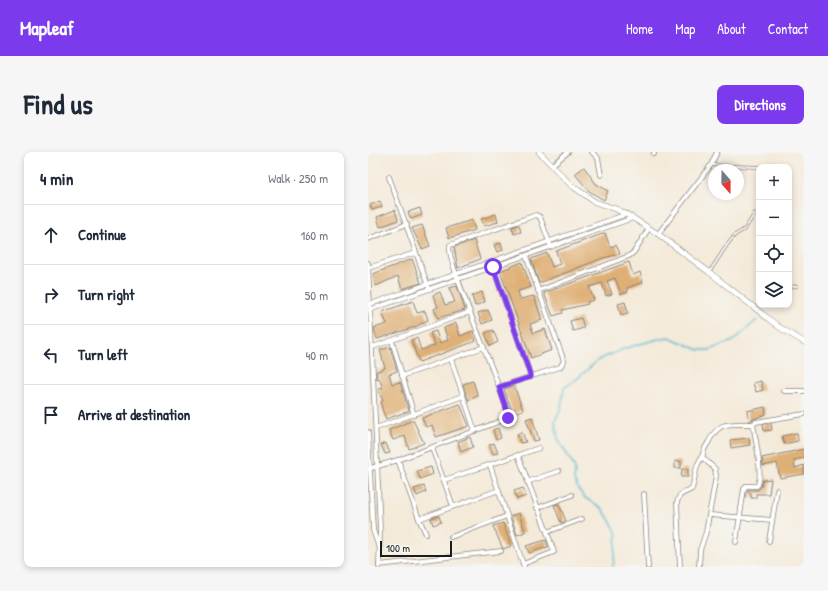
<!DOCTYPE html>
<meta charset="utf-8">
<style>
body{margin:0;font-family:"Patrick Hand",sans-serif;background:#f6f6f7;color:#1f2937}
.controls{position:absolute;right:12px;top:12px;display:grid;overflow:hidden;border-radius:8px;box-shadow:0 2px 6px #0003}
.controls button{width:36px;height:36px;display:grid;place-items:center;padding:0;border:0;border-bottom:1px solid #e0e1e3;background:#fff;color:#1f2937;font:20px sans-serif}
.compass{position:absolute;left:340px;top:12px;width:36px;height:36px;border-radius:50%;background:#fff;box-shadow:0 2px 6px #0003;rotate:160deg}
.scale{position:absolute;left:12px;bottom:10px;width:72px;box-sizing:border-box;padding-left:4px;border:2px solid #1c1c1c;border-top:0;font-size:11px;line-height:14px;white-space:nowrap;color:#1c1c1c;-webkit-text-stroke:3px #f6f6f2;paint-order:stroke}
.stop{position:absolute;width:12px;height:12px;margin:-9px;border:3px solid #7c3aed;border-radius:50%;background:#fff}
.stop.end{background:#7c3aed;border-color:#fff;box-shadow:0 1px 4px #0008}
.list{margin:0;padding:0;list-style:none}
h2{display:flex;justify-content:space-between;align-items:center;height:52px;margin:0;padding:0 16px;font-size:17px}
h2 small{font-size:13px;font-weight:400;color:#747a83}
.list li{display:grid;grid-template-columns:26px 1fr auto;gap:12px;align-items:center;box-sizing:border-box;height:60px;padding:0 16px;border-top:1px solid #e0e1e3}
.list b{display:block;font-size:15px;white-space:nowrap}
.list em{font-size:13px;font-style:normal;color:#747a83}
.icon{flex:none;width:22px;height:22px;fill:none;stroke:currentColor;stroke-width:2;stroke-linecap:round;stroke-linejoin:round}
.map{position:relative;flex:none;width:436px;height:415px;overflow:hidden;border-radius:8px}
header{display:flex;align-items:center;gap:24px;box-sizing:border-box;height:56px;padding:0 20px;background:#7c3aed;color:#fff}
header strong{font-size:19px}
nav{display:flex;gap:22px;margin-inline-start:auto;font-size:14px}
.intro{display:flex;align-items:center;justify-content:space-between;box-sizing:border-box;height:96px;padding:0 24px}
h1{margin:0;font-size:28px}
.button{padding:10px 18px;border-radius:8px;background:#7c3aed;color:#fff;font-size:14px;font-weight:700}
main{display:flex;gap:24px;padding:0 24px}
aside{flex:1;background:#fff;border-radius:8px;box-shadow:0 2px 6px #0003}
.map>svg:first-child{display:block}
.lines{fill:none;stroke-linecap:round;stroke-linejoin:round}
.stream{stroke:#53b8d1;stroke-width:1.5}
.building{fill:#dfb076}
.service-casing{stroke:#88837a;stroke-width:3.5}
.minor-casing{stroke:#88837a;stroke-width:5.5}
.tertiary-casing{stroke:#88837a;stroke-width:6}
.service{stroke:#fff;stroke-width:2}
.minor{stroke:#fff;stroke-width:4}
.tertiary{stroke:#fff;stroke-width:5}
.route{stroke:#7c3aed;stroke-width:5}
</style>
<header>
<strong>Mapleaf</strong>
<nav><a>Home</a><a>Map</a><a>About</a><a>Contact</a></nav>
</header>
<div class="intro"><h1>Find us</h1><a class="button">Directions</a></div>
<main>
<aside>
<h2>4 min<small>Walk · 250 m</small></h2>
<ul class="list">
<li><svg class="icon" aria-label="ahead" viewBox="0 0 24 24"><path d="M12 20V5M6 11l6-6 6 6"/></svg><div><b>Continue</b></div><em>160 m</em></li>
<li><svg class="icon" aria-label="right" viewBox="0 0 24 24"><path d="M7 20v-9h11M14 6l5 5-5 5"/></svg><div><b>Turn right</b></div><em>50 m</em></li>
<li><svg class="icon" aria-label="left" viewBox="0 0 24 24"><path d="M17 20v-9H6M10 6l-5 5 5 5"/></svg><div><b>Turn left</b></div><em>40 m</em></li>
<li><svg class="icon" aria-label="arrive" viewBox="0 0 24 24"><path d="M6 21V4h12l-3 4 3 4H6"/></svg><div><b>Arrive at destination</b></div></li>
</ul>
</aside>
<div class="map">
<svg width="436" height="415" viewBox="0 0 436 415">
<rect width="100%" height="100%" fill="#f6f6f2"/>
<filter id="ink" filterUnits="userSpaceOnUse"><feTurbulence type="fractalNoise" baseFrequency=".025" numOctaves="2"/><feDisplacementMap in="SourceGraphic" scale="8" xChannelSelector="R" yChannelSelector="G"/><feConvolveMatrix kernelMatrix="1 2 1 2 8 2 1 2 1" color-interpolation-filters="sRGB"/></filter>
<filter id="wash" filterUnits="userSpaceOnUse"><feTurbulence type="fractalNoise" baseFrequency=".012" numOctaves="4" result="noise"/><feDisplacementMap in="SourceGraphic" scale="16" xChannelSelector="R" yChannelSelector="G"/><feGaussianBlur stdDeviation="0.9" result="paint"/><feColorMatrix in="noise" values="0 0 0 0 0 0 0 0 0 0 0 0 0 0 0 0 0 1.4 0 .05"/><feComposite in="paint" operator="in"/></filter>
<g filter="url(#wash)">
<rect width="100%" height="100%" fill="#f4ead9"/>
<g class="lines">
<polyline class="stream" points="245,415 249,383 246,375 234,356 217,346 210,337 206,328 207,316 190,287 187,269 193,256 196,236 210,226 230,208 258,196 294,186 301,185 331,198 341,198 365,189 389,168"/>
</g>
<g id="blocks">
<g class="building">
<polygon points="216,15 228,32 240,39 236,48 221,39 207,22"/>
<polygon points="12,49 14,55 4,58 2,53"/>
<polygon points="52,56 54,63 43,67 40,60"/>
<polygon points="27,58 30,68 12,75 9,65"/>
<polygon points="128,62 130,70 116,74 113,67"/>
<polygon points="104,68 107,78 81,86 78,76"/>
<polygon points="54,73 62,94 54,97 44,76"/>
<polygon points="151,73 153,80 146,82 144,75"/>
<polygon points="237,81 242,95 248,93 252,102 235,106 171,131 163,107 179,101 184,115 192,112 188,99"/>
<polygon points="106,88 112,107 90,116 86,95"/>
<polygon points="133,91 135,98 129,100 126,93"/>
<polygon points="44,107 53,131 34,137 30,124 8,134 5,122"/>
<polygon points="154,110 163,135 150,139 152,147 166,144 174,168 162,172 165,181 177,177 184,198 163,206 132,119"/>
<polygon points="261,110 265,123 272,120 275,130 259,136 260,140 253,142 247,126 239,129 244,142 238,144 234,131 221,135 226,148 219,150 220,152 194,158 195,161 185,164 176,141"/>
<polygon points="89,134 97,158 70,166 66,157 70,155 65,143 72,140 77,153 87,150 81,136"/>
<polygon points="114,140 117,150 107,154 104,144"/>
<polygon points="45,149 49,161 57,159 60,168 47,175 9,187 6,176 19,172 14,160"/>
<polygon points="257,150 260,161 253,163 250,152"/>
<polygon points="120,158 124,168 114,172 110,161"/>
<polygon points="213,166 216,176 205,179 202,169"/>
<polygon points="88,171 92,184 105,179 108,189 51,210 43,188 49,186 53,198 60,196 67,193 62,181 68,179 72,191 80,188 76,176"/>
<polygon points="125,178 130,190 122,194 117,181"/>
<polygon points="22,195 29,219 21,222 24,232 32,230 41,259 18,267 14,257 13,250 15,249 10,237 15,236 11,226 9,227 8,220 17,216 12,198"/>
<polygon points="105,229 110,244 100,248 95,232"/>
<polygon points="393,229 395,238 388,240 385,231"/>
<polygon points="146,234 155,258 145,261 136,237"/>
<polygon points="92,252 101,274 68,285 64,273 58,275 54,266"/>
<polygon points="397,255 398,262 381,269 379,259"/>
<polygon points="164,265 171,288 166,289 158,267"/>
<polygon points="45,268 56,291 41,297 37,284 25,288 21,278"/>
<polygon points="403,271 404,278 396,279 395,272"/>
<polygon points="130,276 133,286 128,288 125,278"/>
<polygon points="154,280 158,290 152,291 149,282"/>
<polygon points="429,281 430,289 416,292 414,284"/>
<polygon points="102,285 105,295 93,300 90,290"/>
<polygon points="381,286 382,293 363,296 362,288"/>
<polygon points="18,291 22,301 17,302 13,293"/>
<polygon points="126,291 130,301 125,302 121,293"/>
<polygon points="436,297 436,306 426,308 427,316 436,313 436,322 412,326 409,311 395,314 394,306"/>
<rect x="307" y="309" width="6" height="7"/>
<polygon points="63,315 65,322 52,327 49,319"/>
<polygon points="314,317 320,317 320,325 313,325"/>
<polygon points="403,327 401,342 388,342 388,346 383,346 383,341 379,340 380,338 390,338 393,335 395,328"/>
<polygon points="56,334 58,340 49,344 46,337"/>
<polygon points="155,336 158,344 149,347 146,339"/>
<polygon points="191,352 198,369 193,371 186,353"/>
<polygon points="151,361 157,380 149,383 143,364"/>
<polygon points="71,364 73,370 65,373 63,366"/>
<polygon points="135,371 143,394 135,397 125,374"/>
<polygon points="178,388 180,395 161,401 158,394"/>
</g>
</g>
</g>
<g filter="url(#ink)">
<use href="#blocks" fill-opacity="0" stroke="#88837a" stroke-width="1"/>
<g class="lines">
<defs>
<g id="service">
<polyline points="344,13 391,15"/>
<polyline points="342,119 359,93 367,83 377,77 387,61"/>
<polyline points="421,135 429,134"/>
</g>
<g id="minor">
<polyline points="224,0 230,6 233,23"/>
<polyline points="286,0 286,2"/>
<polyline points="184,13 200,0"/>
<polyline points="21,25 60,134"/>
<polyline points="290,82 343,13 349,0"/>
<polyline points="0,87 39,72"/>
<polyline points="0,111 12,378 11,415"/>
<polyline points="125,115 163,225"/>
<polyline points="0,116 47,101"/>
<polyline points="170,139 261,104 266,100 281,76"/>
<polyline points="0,153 259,62"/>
<polyline points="1,158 265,66"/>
<polyline points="24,189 46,263"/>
<polyline points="5,195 102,160"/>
<polyline points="83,207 107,279"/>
<polyline points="34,224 116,195"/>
<polyline points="131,235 192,215 196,209 158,104"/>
<polyline points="416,239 436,239"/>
<polyline points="8,276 95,244"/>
<polyline points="0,280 5,378 10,393"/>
<polyline points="64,296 85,354"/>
<polyline points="150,303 179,380 214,367"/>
<polyline points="30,308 51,367 131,338"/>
<polyline points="122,313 156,415"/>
<path d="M0 317 30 308 138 267 141 264C136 240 75 103 82 93L168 63 172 65 183 95"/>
<polyline points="76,328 171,296"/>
<polyline points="159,330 191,319"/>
<polyline points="276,342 280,415"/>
<polyline points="169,356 204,343"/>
<polyline points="342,363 404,368"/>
<polyline points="51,367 58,382"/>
<polyline points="83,385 139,364"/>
<polyline points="401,389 409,338"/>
<path d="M368 390 376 337 378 334H389C396 326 387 284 385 272L388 270 436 262"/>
<polyline points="155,412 186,400 179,380"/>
<polyline points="11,413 133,399"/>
<polyline points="312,415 309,350 312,343 324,337 329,314 334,304"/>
<path d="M331 415 332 398 338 380 348 324 347 317 335 306C334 300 337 296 340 291 352 267 361 273 385 272"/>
</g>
<polyline id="tertiary" points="171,0 203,33 227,50 248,57 265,66 290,82 341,120 411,175 436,190"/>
</defs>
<use href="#service" class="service-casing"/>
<use href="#minor" class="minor-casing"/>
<use href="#tertiary" class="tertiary-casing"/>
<use href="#service" class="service"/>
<use href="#minor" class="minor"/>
<use href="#tertiary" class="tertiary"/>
</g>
</g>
<g class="lines" filter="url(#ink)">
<polyline class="route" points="125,115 163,225 131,235 140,262 140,266"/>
</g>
</svg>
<div class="controls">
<button>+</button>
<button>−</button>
<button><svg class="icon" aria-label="locate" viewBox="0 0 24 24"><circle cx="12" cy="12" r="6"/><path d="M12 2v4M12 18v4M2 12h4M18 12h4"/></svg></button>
<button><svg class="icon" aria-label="layers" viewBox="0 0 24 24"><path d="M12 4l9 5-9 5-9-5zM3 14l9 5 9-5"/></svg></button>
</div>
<svg class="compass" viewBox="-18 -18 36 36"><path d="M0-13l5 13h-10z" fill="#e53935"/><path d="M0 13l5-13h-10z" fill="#747a83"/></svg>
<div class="scale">100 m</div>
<div class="stop" style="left:125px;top:115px"></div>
<div class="stop end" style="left:140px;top:266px"></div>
</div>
</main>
